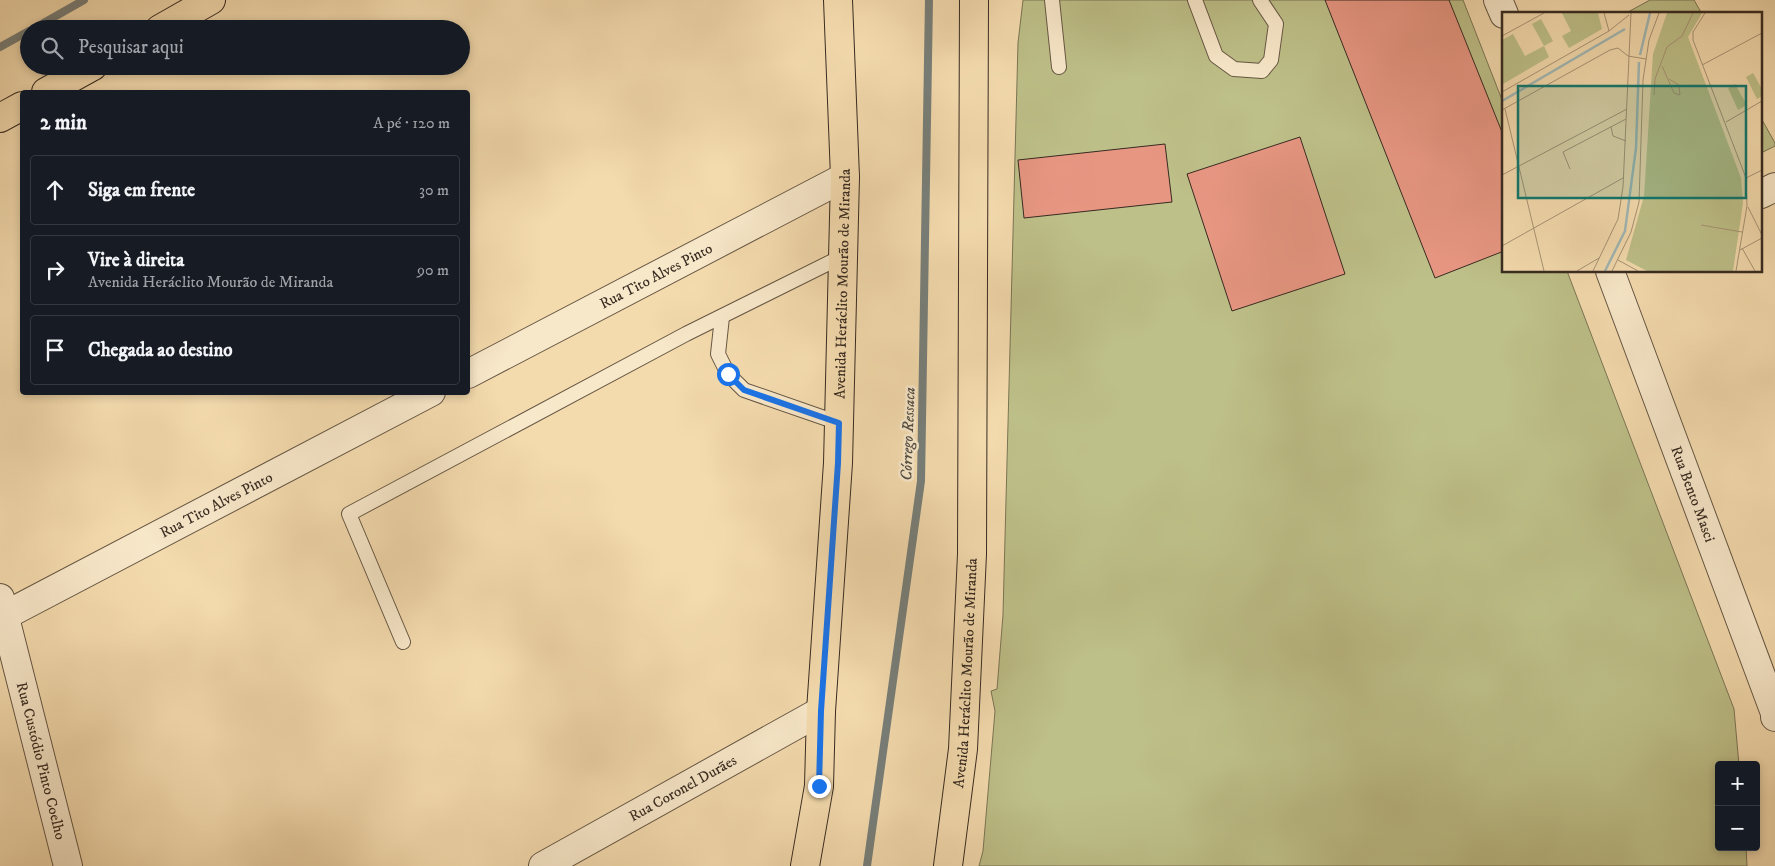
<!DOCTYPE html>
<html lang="pt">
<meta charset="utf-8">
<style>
body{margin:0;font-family:"IM FELL DW Pica",serif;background:#242831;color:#f1f3f6}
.controls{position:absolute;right:15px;bottom:15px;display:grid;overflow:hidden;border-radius:5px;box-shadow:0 2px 8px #0003}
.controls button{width:45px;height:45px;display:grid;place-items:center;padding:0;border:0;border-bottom:1px solid #363941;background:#171b24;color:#f1f3f6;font:25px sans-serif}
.stop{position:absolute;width:15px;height:15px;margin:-11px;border:4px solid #1a73e8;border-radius:50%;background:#fff}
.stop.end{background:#1a73e8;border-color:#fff;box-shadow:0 1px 5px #0008}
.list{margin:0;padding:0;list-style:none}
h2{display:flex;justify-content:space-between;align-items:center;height:65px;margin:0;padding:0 20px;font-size:21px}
h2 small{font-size:16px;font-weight:400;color:#9ea1a6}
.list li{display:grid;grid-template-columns:32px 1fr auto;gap:15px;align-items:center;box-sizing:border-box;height:70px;margin:0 10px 10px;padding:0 10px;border:1px solid #363941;border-radius:5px}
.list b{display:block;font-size:19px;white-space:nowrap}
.list p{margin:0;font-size:16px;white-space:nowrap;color:#9ea1a6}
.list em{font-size:16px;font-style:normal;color:#9ea1a6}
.icon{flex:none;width:28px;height:28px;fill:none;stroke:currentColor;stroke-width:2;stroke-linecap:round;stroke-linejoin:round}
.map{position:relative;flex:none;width:1775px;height:866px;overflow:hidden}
.search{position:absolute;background:#171b24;box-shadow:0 2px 8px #0003;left:20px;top:20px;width:450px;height:55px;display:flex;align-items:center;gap:12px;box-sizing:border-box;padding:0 18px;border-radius:28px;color:#9ea1a6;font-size:19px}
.panel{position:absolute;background:#171b24;box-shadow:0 2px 8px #0003;left:20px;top:90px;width:450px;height:305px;border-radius:5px}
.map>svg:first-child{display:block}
.green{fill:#bec089;stroke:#7a7555}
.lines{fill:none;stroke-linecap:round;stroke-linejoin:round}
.stream{stroke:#777f7a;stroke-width:8}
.building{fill:#e79682;stroke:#372a21}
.service-casing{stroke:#665644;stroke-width:16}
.minor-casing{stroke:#665644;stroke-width:30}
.tertiary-casing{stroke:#665644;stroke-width:30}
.primary-casing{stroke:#372a21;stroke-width:30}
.service{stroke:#f8e8ca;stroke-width:14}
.minor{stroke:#f8e8ca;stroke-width:28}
.tertiary{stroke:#f8e8ca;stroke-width:28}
.primary{stroke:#f4dbae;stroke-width:28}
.route{stroke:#1a73e8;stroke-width:6}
.labels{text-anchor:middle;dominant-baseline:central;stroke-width:5;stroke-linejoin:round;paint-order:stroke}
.street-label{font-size:15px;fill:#372a21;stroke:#f8e8ca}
.water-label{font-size:16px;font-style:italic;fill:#524e46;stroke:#f8e8ca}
.inset-river{fill:none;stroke:#a1b8b6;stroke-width:2.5}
.inset-road{fill:none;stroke:#a89476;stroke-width:1}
.view{fill:#0f766e;fill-opacity:0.15;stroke:#0f766e;stroke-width:2.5}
.inset-edge{fill:none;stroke:#372a21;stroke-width:2.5}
</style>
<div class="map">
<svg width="1775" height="866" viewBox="0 0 1775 866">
<rect width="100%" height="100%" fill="#f4dbae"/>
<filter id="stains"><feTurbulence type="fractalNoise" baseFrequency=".004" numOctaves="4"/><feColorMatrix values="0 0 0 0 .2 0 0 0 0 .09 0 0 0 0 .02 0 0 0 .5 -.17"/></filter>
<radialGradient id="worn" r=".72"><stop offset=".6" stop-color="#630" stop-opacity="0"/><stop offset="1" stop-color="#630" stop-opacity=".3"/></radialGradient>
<g class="green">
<polygon points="1023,0 1463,0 1504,105 1504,271 1567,271 1734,709 1739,765 1719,765 1719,847 1746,847 1747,866 979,866 983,851 995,711 991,691 997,689 1003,615 1018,43"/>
<polygon points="1650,0 1694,0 1702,14 1629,14 1628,12"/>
<polygon points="1761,118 1775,143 1775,146 1761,153"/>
</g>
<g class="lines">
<g class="stream">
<polyline points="33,29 84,0"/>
<polyline points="0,47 29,31"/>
<polyline points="867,866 921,481 929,0"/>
</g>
</g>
<g class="building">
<polygon points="1325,0 1449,0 1504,137 1504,251 1435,278"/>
<polygon points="1300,137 1345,274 1232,311 1187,174"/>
<polygon points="1165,144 1172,202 1024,218 1018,160"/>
</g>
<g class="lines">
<defs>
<g id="service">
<polyline points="1052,0 1059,67"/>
<polyline points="1195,0 1216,56 1234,69 1262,71 1271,60 1276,24 1260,0"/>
<polyline points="722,317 718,354 728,374 744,390 839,423"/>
<polyline points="403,642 349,514 686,334 843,256"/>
</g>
<g id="minor">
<polyline points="1761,194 1775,187"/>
<path id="s1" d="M468 374 845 177"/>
<path id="s2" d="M0 598 68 866"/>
<path id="s3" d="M0 618 431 392"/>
<path id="s4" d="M543 866 821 711"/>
</g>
<g id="tertiary">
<polyline points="1498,0 1504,14"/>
<path id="s5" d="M1610 271 1775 713V717"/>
</g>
<g id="primary">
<polyline points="160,29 211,0"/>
<polyline points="46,92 93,66"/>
<polyline points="0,118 22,106"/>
<path id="s6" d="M805 866 819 786 821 711 838 463 845 177 838 0"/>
<path id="s7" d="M948 866 963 749 972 554 974 0"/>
</g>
</defs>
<use href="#service" class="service-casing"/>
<use href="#minor" class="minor-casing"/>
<use href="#tertiary" class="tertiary-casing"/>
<use href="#primary" class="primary-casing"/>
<use href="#service" class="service"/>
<use href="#minor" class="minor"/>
<use href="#tertiary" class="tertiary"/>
<use href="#primary" class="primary"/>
</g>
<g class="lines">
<polyline class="route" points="728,374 744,390 839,423 838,463 821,711 819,786"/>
</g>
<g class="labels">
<g class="street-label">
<text stroke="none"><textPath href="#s1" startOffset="212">Rua Tito Alves Pinto</textPath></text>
<text stroke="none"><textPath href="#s6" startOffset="584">Avenida Heráclito Mourão de Miranda</textPath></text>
<text stroke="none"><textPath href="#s5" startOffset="238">Rua Bento Masci</textPath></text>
<text stroke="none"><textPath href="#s3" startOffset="244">Rua Tito Alves Pinto</textPath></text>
<text stroke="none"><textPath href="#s7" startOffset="194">Avenida Heráclito Mourão de Miranda</textPath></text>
<text stroke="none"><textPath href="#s2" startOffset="168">Rua Custódio Pinto Coelho</textPath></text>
<text stroke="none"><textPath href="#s4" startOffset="160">Rua Coronel Durães</textPath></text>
</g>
<g class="water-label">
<text transform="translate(908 434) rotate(-88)">Córrego Ressaca</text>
</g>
</g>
<g transform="translate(1502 12)">
<rect width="260" height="260" fill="#f4dbae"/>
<path d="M60 1H96L100 17 67 36 60 24 69 19ZM165 1H200L186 25 239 166 241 191 231 259H145L124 248 142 184 151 42ZM39 7 51 29 42 34 47 45 1 72 0 28 11 22 23 44 42 34 30 12ZM251 61 260 77V84L255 87 244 65ZM233 72 245 93 236 98 226 76Z" fill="#bec089"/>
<path class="inset-river" d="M138 43 148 1M0 89 123 17M103 259 123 219 134 136 137 50"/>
<path class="inset-road" d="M102 1 107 19M203 1 191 20V28L244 166 245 194 234 259M0 24 42 1M126 44 144 47M200 53 260 21M160 54 172 81 178 83 177 73 167 67M0 80 107 19 127 3M152 83 153 67 165 35 180 24 191 1M3 97 42 259M0 98 108 38 116 36 126 44M224 110 260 89M109 115 111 124 124 129M68 157 61 140 124 107M0 163 125 97M244 166 260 158M246 195 260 223M199 213 240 220M0 234 121 166M240 236 253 259M238 238 260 226M116 248 136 259M75 259 97 246M91 259 116 207 121 175 129 1M110 259 129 220 137 190 141 68 147 28 157 1"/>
<path class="view" d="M16 74H244V186H16Z"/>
<rect width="260" height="260" class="inset-edge"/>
</g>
<rect width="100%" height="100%" filter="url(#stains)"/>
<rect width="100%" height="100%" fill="url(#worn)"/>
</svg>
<div class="controls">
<button>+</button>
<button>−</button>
</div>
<div class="stop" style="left:728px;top:374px"></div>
<div class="stop end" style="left:819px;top:786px"></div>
<div class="search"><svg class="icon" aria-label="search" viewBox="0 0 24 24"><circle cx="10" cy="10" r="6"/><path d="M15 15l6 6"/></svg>Pesquisar aqui</div>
<section class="panel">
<h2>2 min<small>A pé · 120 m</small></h2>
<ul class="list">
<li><svg class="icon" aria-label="ahead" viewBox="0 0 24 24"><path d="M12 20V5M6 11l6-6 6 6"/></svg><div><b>Siga em frente</b></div><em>30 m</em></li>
<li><svg class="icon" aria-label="right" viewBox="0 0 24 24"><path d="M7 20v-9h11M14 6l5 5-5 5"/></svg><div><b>Vire à direita</b><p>Avenida Heráclito Mourão de Miranda</p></div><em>90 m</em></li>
<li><svg class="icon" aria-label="arrive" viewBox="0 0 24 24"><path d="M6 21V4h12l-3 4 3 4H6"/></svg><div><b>Chegada ao destino</b></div></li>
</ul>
</section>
</div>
